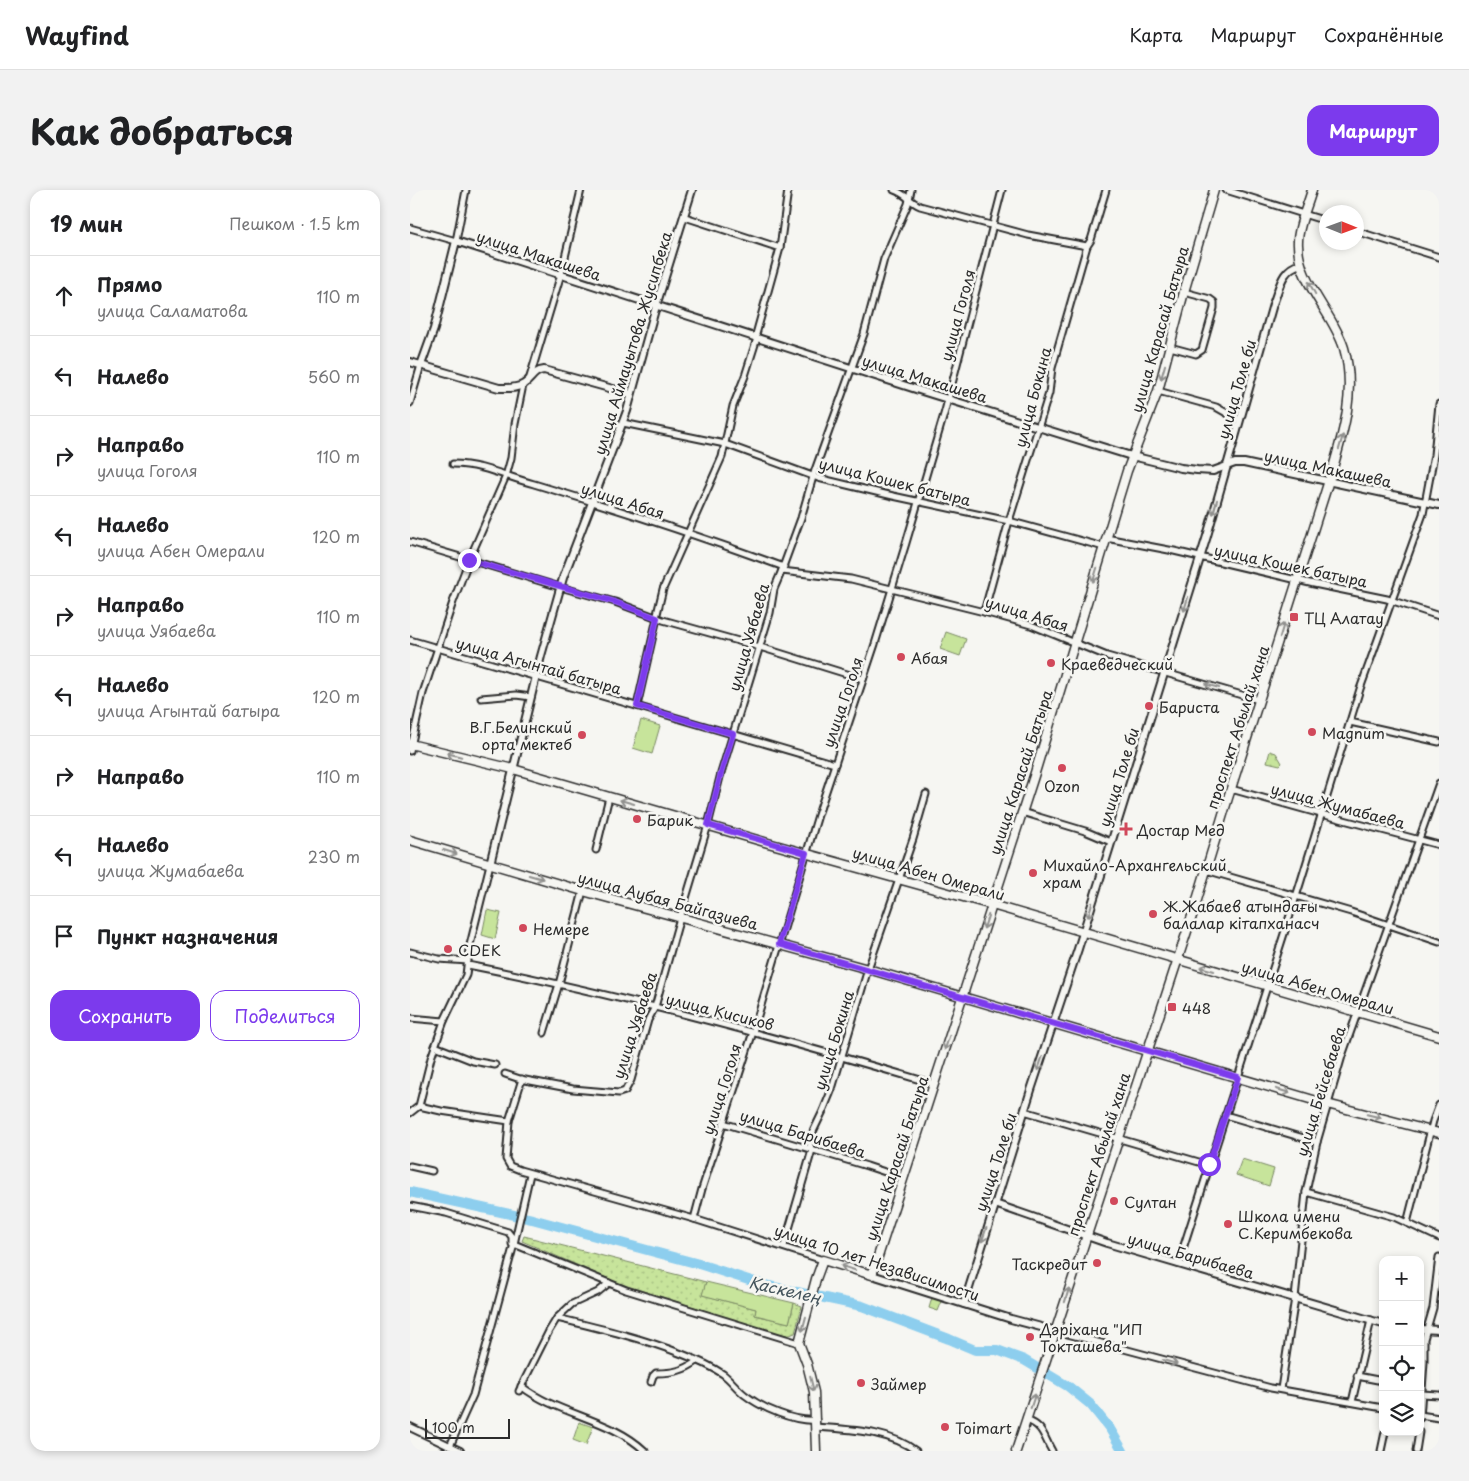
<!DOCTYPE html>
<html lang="ru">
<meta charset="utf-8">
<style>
body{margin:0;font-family:"Playpen Sans",sans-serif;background:#f2f2f2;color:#202124}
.controls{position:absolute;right:15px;bottom:15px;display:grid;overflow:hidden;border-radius:10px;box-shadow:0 2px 8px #0003}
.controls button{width:45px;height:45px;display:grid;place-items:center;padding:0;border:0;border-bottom:1px solid #e0e0e0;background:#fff;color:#202124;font:25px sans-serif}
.compass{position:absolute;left:909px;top:15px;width:45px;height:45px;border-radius:50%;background:#fff;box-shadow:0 2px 8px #0003;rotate:91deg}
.scale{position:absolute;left:15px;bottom:12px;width:85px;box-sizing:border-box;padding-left:5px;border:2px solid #2b2b2b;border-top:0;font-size:14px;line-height:18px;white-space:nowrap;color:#2b2b2b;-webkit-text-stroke:4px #f6f6f2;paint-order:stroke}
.stop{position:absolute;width:15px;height:15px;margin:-11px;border:4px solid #7c3aed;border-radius:50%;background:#fff}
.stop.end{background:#7c3aed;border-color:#fff;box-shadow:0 1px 5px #0008}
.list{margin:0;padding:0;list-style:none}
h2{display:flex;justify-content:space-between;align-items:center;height:65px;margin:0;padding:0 20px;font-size:21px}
h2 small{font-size:16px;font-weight:400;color:#757577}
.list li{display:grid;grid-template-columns:32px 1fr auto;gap:15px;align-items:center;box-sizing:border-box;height:80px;padding:0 20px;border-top:1px solid #e0e0e0}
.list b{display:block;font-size:19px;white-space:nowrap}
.list p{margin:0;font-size:16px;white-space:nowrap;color:#757577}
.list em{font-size:16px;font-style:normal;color:#757577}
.actions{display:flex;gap:10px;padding:15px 20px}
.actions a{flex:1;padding:11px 0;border:1px solid #7c3aed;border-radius:15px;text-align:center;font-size:18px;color:#7c3aed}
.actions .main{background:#7c3aed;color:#fff}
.icon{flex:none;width:28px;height:28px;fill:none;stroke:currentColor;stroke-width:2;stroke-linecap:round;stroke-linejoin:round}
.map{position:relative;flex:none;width:1029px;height:1261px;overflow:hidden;border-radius:15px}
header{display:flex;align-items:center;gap:30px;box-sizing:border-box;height:70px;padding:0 25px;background:#fff;border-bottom:1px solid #e0e0e0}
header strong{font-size:24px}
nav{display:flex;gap:28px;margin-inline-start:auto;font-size:18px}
.intro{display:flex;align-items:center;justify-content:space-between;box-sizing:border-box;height:120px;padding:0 30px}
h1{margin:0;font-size:35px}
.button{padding:12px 22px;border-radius:15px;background:#7c3aed;color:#fff;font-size:18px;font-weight:700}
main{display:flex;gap:30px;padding:0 30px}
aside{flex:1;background:#fff;border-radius:15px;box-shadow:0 2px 8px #0003}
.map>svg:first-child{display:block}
.grass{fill:url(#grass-dots);stroke:#798863}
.green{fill:#c7e49b;stroke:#798863}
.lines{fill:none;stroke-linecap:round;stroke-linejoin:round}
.river{stroke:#8dceee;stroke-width:10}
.minor-casing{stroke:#2b2b2b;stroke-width:9}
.tertiary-casing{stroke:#2b2b2b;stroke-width:10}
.secondary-casing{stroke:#2b2b2b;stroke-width:11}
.minor{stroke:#f6f6f2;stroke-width:5}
.tertiary{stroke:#f6f6f2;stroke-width:6}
.secondary{stroke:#f6f6f2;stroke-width:8}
.oneway{stroke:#90908e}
.route{stroke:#7c3aed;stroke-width:6}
.poi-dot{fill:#d1495b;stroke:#f6f6f2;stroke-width:2}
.labels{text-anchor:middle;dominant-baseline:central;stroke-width:5;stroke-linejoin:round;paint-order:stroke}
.street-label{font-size:15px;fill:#2b2b2b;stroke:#f6f6f2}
.poi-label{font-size:15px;fill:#2b2b2b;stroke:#f6f6f2;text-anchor:start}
.water-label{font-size:16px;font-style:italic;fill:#44545c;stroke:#f6f6f2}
</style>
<header>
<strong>Wayfind</strong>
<nav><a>Карта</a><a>Маршрут</a><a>Сохранённые</a></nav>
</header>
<div class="intro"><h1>Как добраться</h1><a class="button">Маршрут</a></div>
<main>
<aside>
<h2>19 мин<small>Пешком · 1.5 km</small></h2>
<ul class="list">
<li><svg class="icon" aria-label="ahead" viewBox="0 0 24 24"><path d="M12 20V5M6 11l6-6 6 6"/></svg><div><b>Прямо</b><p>улица Саламатова</p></div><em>110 m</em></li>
<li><svg class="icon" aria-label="left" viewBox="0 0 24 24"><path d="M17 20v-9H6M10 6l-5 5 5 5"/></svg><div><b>Налево</b></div><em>560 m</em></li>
<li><svg class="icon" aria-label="right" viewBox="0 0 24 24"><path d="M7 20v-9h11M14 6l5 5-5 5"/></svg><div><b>Направо</b><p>улица Гоголя</p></div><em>110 m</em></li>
<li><svg class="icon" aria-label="left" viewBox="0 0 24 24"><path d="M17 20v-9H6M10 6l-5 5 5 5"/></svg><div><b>Налево</b><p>улица Абен Омерали</p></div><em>120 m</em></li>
<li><svg class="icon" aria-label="right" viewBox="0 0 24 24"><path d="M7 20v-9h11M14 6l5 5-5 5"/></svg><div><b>Направо</b><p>улица Уябаева</p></div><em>110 m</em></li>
<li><svg class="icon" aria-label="left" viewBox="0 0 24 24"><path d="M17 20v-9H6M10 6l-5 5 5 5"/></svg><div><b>Налево</b><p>улица Агынтай батыра</p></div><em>120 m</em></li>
<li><svg class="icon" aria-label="right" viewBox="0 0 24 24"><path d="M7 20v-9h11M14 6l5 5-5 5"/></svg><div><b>Направо</b></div><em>110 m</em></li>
<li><svg class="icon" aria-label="left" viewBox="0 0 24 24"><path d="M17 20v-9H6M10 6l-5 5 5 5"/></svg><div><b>Налево</b><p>улица Жумабаева</p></div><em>230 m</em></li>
<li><svg class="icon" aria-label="arrive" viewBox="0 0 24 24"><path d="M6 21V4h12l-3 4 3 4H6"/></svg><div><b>Пункт назначения</b></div></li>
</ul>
<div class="actions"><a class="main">Сохранить</a><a>Поделиться</a></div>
</aside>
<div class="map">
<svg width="1029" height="1261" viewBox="0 0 1029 1261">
<defs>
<pattern id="grass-dots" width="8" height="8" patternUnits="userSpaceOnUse" patternTransform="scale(1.25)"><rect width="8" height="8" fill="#c7e49b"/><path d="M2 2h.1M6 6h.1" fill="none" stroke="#abc486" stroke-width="1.8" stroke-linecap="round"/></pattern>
</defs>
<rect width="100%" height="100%" fill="#f6f6f2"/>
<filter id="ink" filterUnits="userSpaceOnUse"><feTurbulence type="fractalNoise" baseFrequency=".02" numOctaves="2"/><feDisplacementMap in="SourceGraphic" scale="10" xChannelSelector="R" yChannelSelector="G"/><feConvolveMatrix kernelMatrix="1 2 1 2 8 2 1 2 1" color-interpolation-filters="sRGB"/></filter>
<g filter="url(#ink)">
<g class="grass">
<polygon points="860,561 866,563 872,573 870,575 857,572"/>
<polygon points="114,1046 296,1092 293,1105 346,1119 345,1125 379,1133 384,1113 392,1116 385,1143 380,1145 372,1145 208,1093 112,1051"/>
</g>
<g class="green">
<polygon points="536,442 556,449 550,466 530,459"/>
<polygon points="231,530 250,536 242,564 223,558"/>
<polygon points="77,720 91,723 85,749 72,745"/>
<polygon points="832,969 864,979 859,996 826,985"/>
<polygon points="296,1092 384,1113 379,1133 345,1125 346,1119 292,1105"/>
<polygon points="522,1108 532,1111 528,1121 519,1118"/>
<polygon points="169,1232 183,1237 176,1255 163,1250"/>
</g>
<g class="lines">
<polyline class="river" points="0,1002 122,1029 289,1074 354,1095 452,1116 539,1149 565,1160 587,1160 614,1170 659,1197 680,1214 700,1239 713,1261"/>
<defs>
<g id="minor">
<path d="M484 0C496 4 499 11 510 16L618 45 677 56"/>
<polyline points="816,0 916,31"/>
<polyline points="275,27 370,58"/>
<polyline points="0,38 46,51 56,0"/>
<polyline points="946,41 1029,67"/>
<polyline points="345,148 370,58 378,0"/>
<polyline points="760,157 786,164 792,160 804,118 804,112 800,109 774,102"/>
<polyline points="120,187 151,84 171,0"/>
<polyline points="748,201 806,217 829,230"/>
<polyline points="0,213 11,175"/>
<polyline points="213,233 315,254 408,288 483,306 599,331 694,357"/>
<path d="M43 274C72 274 97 287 124 294 208 319 292 347 374 377"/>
<polyline points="696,348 764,361 904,394 977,409 1029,426"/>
<polyline points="0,352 150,397 205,412 253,430 350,457 453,489"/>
<polyline points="372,381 441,389 574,422 621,435 697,466 849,510"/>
<polyline points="574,422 599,331 639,203 642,178 677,56 681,50 696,0"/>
<polyline points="246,428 253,399 312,267 323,216 335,186 347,148"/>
<polyline points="0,450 425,574"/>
<polyline points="71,508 106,505 121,507"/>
<polyline points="227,516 247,428"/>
<polyline points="940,532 1029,552"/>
<polyline points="0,561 13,503 43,412 59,370 96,286 101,268 105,234 113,195"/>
<polyline points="821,599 911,624 1029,655"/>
<polyline points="612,622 675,641 701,652"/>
<polyline points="186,660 199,607"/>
<polyline points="796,680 941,722 1029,752"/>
<polyline points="0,762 29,769 58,771"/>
<path d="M58 775C216 806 370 848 524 894"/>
<polyline points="0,828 34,831"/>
<polyline points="134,843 149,794 173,701"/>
<polyline points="25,856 63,871 85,875"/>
<polyline points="95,884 110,889 163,899 209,903 215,901 221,890 238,830 245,817 267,738 298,635 311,583 360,423 364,399 370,385 391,328 405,280 454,144 474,69 498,14 501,0"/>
<polyline points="9,916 31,921 99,931 96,969 100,976 110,980 284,1029 413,1070"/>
<polyline points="9,916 21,868 34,831 56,785 59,759 80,674"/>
<polyline points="614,921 799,975"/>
<polyline points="0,923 9,916"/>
<polyline points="815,925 907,952"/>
<polyline points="99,931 112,889"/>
<polyline points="313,933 457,976 493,988"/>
<polyline points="401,959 399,950 413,921 422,899 458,779 503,649 516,604"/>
<polyline points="0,976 22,981"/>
<polyline points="896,1002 984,1027 1029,1048"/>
<polyline points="0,1016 36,1023 98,1042 102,1047 102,1054"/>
<polyline points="284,1029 292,999 343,842 408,625 465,454 496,353 535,221 592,0"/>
<polyline points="997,1033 1023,931 1029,915"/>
<polyline points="104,1054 216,1100 389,1153"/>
<polyline points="374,1056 402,960"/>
<polyline points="768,1074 890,694 950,499 1013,324 1024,265 1029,214"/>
<path d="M147 1128C189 1138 232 1148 272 1164 285 1169 301 1176 313 1184 321 1190 327 1199 335 1205 352 1218 384 1232 406 1230"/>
<polyline points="646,1141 861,1198 973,1218"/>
<polyline points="947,1186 973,1191"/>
<path d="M241 1192 243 1186 246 1183C262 1183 274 1181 287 1171"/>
<path d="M111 1196C148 1225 200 1228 235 1261"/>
<polyline points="871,1199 885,1108 896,1002 907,952 932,866 1029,593"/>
<polyline points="109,1201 139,1141 147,1128 162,1114 188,1102 199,1093"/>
<polyline points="1012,1204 1029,1205"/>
<polyline points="942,1212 961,1130"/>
<polyline points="1010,1225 1029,1228"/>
<polyline points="1010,1228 1014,1172 1014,1149 1023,1118 1029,1067"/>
<path d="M616 1230C634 1236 633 1246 642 1261"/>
<path d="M406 1237C440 1240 478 1240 506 1261"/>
<polyline points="40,1256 63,1205 104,1054 120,984"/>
<polyline points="971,1261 975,1242"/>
<polyline points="1006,1261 1009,1242"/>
</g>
<g id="tertiary">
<path d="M0 172 89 198C97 198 107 199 114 194 122 189 123 181 134 180L221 204"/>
<polyline points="11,175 24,139 46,51 515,202 718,265 771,278 787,280 803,281 825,273 834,273 1029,315"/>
<polyline points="80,674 131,466 153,388 217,221 246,116 282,0"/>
<polyline points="585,1014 697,1053 973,1134"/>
<polyline points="462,1085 601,1129 646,1141"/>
<path d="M554 1114 621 900 668 759 797 346 863 114C870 97 871 79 891 74"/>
<polyline points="1010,1139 1029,1140"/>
<polyline points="0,1237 50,1261"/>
</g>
<g id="secondary">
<polyline points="0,554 103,579 358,653 582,715 1029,846"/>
<polyline points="0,650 173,701 458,779 917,914 1029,943"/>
<polyline points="406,1261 404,1202 397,1174 389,1153 406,1089 413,1070 462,1085 624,586 717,281 748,201 774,102 804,0"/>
<path d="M606 1261 783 723 818 608 922 281C934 241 946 200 934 158 923 122 886 91 888 51 888 36 898 15 902 0"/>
</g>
</defs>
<use href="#minor" class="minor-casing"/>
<use href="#tertiary" class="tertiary-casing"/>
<use href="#secondary" class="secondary-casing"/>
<use href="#minor" class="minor"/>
<use href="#tertiary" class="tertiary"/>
<use href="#secondary" class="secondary"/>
</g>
<defs><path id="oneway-shaft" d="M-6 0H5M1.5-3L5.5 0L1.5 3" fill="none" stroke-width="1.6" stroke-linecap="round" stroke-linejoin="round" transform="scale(1.25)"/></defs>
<g class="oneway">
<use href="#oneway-shaft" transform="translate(902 98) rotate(-118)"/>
<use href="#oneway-shaft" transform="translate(753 182) rotate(106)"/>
<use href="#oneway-shaft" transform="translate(931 252) rotate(-74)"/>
<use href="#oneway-shaft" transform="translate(805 317) rotate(106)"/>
<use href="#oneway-shaft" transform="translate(685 385) rotate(107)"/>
<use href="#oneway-shaft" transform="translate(776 414) rotate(107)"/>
<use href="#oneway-shaft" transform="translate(872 440) rotate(-73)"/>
<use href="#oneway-shaft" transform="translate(802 496) rotate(-165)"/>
<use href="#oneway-shaft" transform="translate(44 565) rotate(-167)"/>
<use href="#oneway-shaft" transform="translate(217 612) rotate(-164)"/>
<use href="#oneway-shaft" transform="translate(40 662) rotate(17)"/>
<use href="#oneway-shaft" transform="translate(126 687) rotate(16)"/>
<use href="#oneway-shaft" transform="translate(680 720) rotate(107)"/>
<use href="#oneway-shaft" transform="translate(576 732) rotate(108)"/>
<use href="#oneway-shaft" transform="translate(797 779) rotate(-164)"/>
<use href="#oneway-shaft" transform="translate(537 853) rotate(108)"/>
<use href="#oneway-shaft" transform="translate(630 874) rotate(109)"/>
<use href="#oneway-shaft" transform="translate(873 901) rotate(17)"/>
<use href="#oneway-shaft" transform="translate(964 926) rotate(14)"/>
<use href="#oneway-shaft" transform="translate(574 1045) rotate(109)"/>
<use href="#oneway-shaft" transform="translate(438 1078) rotate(-162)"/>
<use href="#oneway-shaft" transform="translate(657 1105) rotate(-73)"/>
<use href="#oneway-shaft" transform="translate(394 1134) rotate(105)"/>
<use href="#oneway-shaft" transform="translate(760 1172) rotate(15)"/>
<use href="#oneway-shaft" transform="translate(402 1194) rotate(76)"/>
<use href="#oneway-shaft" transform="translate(623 1211) rotate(-72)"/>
</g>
</g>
<g class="lines" filter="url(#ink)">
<polyline class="route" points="59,370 205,412 247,428 227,516 323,544 311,583 298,635 396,663 369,754 828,887 799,974"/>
</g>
<g class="poi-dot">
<rect x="879" y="422" width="10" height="10" rx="2.5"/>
<circle cx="491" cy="467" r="5"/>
<circle cx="641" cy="473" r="5"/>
<circle cx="739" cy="516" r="5"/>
<circle cx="902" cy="542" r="5"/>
<circle cx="172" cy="545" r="5"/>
<circle cx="652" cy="578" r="5"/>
<circle cx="227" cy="629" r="5"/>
<path d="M713.5 631.5h5v5h5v5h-5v5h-5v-5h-5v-5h5z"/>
<circle cx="623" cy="683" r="5"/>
<circle cx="743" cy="724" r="5"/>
<circle cx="113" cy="738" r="5"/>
<circle cx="38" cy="759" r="5"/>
<rect x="757" y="812" width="10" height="10" rx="2.5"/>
<circle cx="704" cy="1011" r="5"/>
<circle cx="818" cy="1034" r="5"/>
<circle cx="687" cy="1073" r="5"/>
<circle cx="620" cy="1147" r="5"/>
<circle cx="451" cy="1193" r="5"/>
<circle cx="535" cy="1237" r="5"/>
</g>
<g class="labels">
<g class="street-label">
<text transform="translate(129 65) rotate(18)">улица Макашева</text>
<text transform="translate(547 125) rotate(-75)">улица Гоголя</text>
<text transform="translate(749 139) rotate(-74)">улица Карасай Батыра</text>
<text transform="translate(222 153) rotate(-73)">улица Аймауытова Жусипбека</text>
<text transform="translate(515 188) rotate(17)">улица Макашева</text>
<text transform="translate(826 199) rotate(-74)">улица Толе би</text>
<text transform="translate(622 207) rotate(-75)">улица Бокина</text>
<text transform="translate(918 278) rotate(12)">улица Макашева</text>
<text transform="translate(485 291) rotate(14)">улица Кошек батыра</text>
<text transform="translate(213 310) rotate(18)">улица Абая</text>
<text transform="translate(881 375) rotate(12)">улица Кошек батыра</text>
<text transform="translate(617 423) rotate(17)">улица Абая</text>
<text transform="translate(338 447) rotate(-74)">улица Уябаева</text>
<text transform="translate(129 475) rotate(16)">улица Агынтай батыра</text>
<text transform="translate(432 512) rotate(-71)">улица Гоголя</text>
<text transform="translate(827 537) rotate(-72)">проспект Абылай хана</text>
<text transform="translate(610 582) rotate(-72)">улица Карасай Батыра</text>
<text transform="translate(708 587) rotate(-73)">улица Толе би</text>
<text transform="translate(928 615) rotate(15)">улица Жумабаева</text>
<text transform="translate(519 683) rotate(16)">улица Абен Омерали</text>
<text transform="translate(258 710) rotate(15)">улица Аубая Байгазиева</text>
<text transform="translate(908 797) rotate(16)">улица Абен Омерали</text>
<text transform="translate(310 821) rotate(14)">улица Кисиков</text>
<text transform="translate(224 835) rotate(-72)">улица Уябаева</text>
<text transform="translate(423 850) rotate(-73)">улица Бокина</text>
<text transform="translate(311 899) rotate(-72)">улица Гоголя</text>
<text transform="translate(910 901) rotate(-73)">улица Бейсебаева</text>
<text transform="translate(393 943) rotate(17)">улица Барибаева</text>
<text transform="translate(688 964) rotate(-72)">проспект Абылай хана</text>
<text transform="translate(486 968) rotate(-72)">улица Карасай Батыра</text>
<text transform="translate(585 972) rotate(-72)">улица Толе би</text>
<text transform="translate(781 1065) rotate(16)">улица Барибаева</text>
<text transform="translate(467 1072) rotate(18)">улица 10 лет Независимости</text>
</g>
<g class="poi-label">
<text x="894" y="427">ТЦ Алатау</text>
<text x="501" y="467">Абая</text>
<text x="651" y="473">Краеведческий</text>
<text x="749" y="516">Бариста</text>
<text x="162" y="536" text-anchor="end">В.Г.Белинский<tspan x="162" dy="17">орта мектеб</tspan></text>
<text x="912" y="542">Magnum</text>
<text x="652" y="595" text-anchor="middle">Ozon</text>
<text x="237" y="629">Барик</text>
<text x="727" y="639">Достар Мед</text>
<text x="633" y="674">Михайло-Архангельский<tspan x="633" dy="17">храм</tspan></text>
<text x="753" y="715">Ж.Жабаев атындағы<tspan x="753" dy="17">балалар кітапханасч</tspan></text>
<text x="123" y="738">Немере</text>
<text x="48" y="759">CDEK</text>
<text x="772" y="817">448</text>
<text x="714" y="1011">Султан</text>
<text x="828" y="1025">Школа имени<tspan x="828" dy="17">С.Керимбекова</tspan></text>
<text x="677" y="1073" text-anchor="end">Таскредит</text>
<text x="630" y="1138">Дәріхана "ИП<tspan x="630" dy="17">Токташева"</tspan></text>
<text x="461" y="1193">Займер</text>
<text x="545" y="1237">Toimart</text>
</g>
<g class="water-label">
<text transform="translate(375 1099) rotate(13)">Қаскелең</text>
</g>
</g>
</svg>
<div class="controls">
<button>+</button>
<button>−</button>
<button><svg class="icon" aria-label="locate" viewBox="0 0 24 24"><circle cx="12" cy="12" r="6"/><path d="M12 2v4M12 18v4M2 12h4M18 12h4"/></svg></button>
<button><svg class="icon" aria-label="layers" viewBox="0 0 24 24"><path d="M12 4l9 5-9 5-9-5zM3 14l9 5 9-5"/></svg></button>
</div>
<svg class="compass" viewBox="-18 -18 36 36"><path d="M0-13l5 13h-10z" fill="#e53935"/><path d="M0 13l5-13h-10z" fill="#757577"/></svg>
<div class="scale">100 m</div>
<div class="stop" style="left:799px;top:974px"></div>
<div class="stop end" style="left:59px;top:370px"></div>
</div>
</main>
